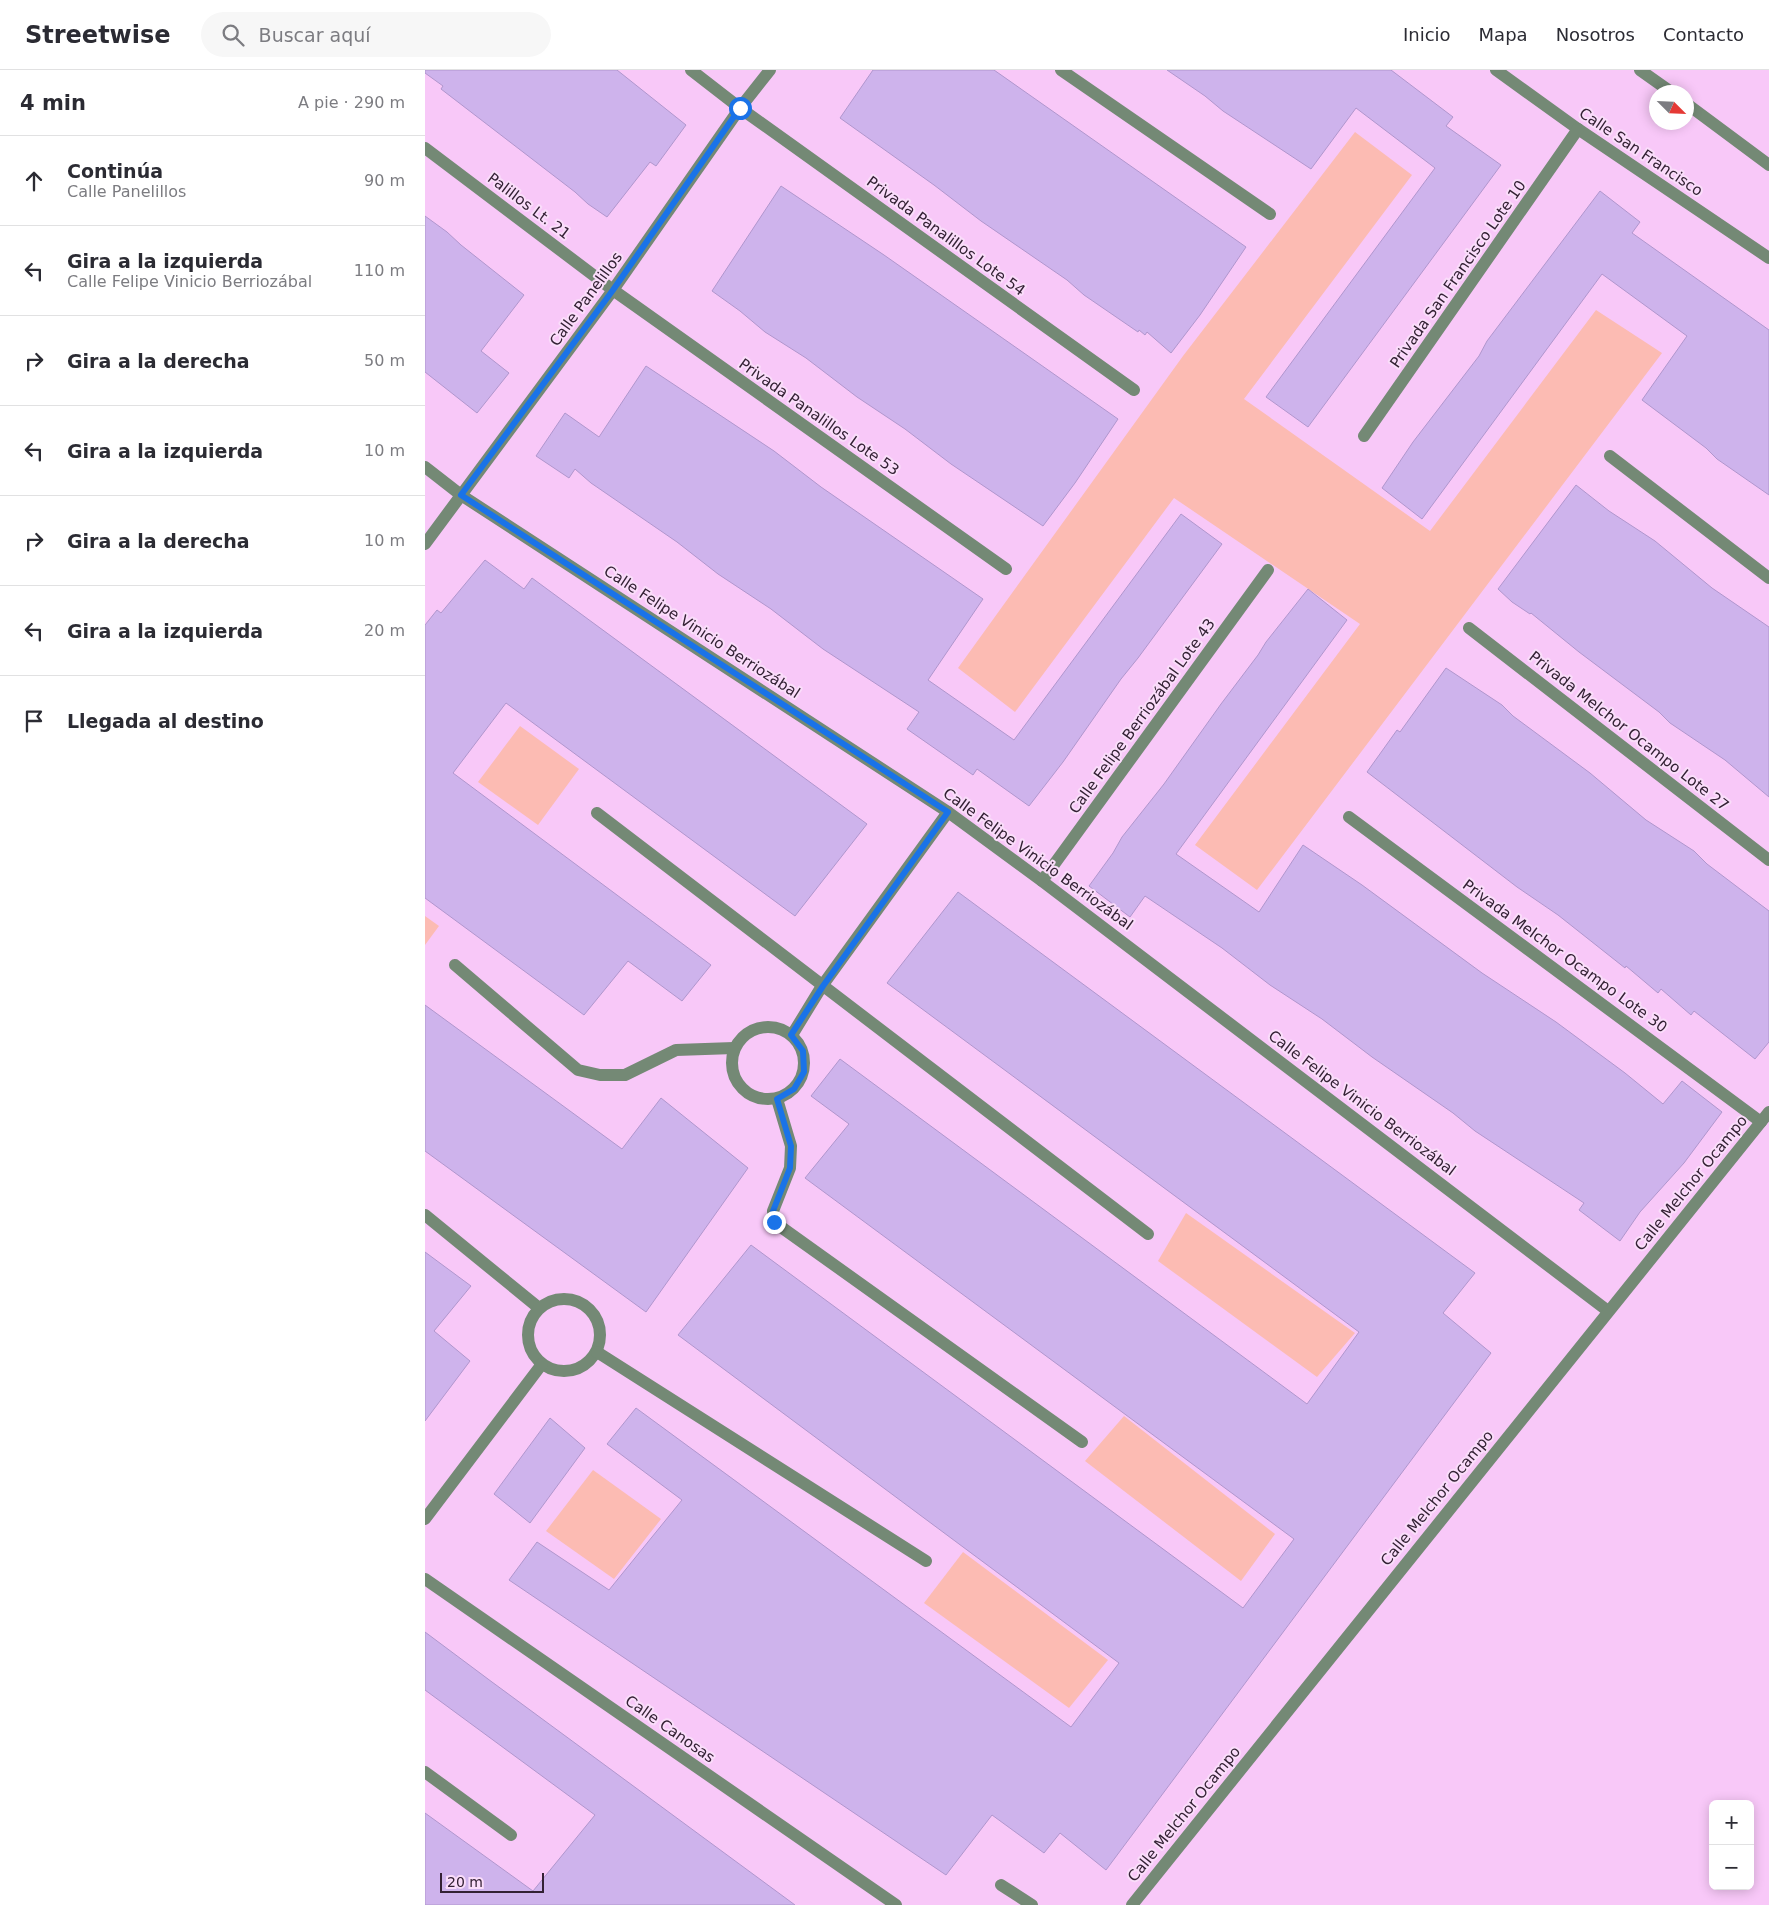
<!DOCTYPE html>
<html lang="es">
<meta charset="utf-8">
<style>
body{margin:0;font-family:"DejaVu Sans",sans-serif;background:#f7f7f7;color:#2b2b33}
.controls{position:absolute;right:15px;bottom:15px;display:grid;overflow:hidden;border-radius:8px;box-shadow:0 2px 12px #0003}
.controls button{width:45px;height:45px;display:grid;place-items:center;padding:0;border:0;border-bottom:1px solid #e1e1e2;background:#fff;color:#2b2b33;font:25px sans-serif}
.compass{position:absolute;left:1224px;top:15px;width:45px;height:45px;border-radius:50%;background:#fff;box-shadow:0 2px 12px #0003;rotate:114deg}
.scale{position:absolute;left:15px;bottom:12px;width:104px;box-sizing:border-box;padding-left:5px;border:2px solid #332134;border-top:0;font-size:14px;line-height:18px;white-space:nowrap;color:#332134;-webkit-text-stroke:4px #faddfa;paint-order:stroke}
.stop{position:absolute;width:15px;height:15px;margin:-11px;border:4px solid #1a73e8;border-radius:50%;background:#fff}
.stop.end{background:#1a73e8;border-color:#fff;box-shadow:0 1px 5px #0008}
.list{margin:0;padding:0;list-style:none}
h2{display:flex;justify-content:space-between;align-items:center;height:65px;margin:0;padding:0 20px;font-size:21px}
h2 small{font-size:16px;font-weight:400;color:#7c7c81}
.list li{display:grid;grid-template-columns:32px 1fr auto;gap:15px;align-items:center;box-sizing:border-box;height:90px;padding:0 20px;border-top:1px solid #e1e1e2}
.list b{display:block;font-size:19px;white-space:nowrap}
.list p{margin:0;font-size:16px;white-space:nowrap;color:#7c7c81}
.list em{font-size:16px;font-style:normal;color:#7c7c81}
.icon{flex:none;width:28px;height:28px;fill:none;stroke:currentColor;stroke-width:2;stroke-linecap:round;stroke-linejoin:round}
.map{position:relative;flex:none;width:1344px;height:1835px;overflow:hidden}
header{display:flex;align-items:center;gap:30px;box-sizing:border-box;height:70px;padding:0 25px;background:#fff;border-bottom:1px solid #e1e1e2}
header strong{font-size:24px}
nav{display:flex;gap:28px;margin-inline-start:auto;font-size:18px}
.search{width:350px;height:45px;background:#f7f7f7;display:flex;align-items:center;gap:12px;box-sizing:border-box;padding:0 18px;border-radius:28px;color:#7c7c81;font-size:19px}
main{display:flex}
aside{flex:1;background:#fff}
.map>svg:first-child{display:block}
.green{fill:#fcbbb3}
.building{fill:#ceb3ec;stroke:#b096cd}
.lines{fill:none;stroke-linecap:round;stroke-linejoin:round}
.minor{stroke:#748975;stroke-width:12}
.route{stroke:#1a73e8;stroke-width:6}
.labels{text-anchor:middle;dominant-baseline:central;stroke-width:4;stroke-linejoin:round;paint-order:stroke}
.street-label{font-size:15px;fill:#332134;stroke:#faddfa}
</style>
<header>
<strong>Streetwise</strong>
<div class="search"><svg class="icon" aria-label="search" viewBox="0 0 24 24"><circle cx="10" cy="10" r="6"/><path d="M15 15l6 6"/></svg>Buscar aquí</div>
<nav><a>Inicio</a><a>Mapa</a><a>Nosotros</a><a>Contacto</a></nav>
</header>
<main>
<aside>
<h2>4 min<small>A pie · 290 m</small></h2>
<ul class="list">
<li><svg class="icon" aria-label="ahead" viewBox="0 0 24 24"><path d="M12 20V5M6 11l6-6 6 6"/></svg><div><b>Continúa</b><p>Calle Panelillos</p></div><em>90 m</em></li>
<li><svg class="icon" aria-label="left" viewBox="0 0 24 24"><path d="M17 20v-9H6M10 6l-5 5 5 5"/></svg><div><b>Gira a la izquierda</b><p>Calle Felipe Vinicio Berriozábal</p></div><em>110 m</em></li>
<li><svg class="icon" aria-label="right" viewBox="0 0 24 24"><path d="M7 20v-9h11M14 6l5 5-5 5"/></svg><div><b>Gira a la derecha</b></div><em>50 m</em></li>
<li><svg class="icon" aria-label="left" viewBox="0 0 24 24"><path d="M17 20v-9H6M10 6l-5 5 5 5"/></svg><div><b>Gira a la izquierda</b></div><em>10 m</em></li>
<li><svg class="icon" aria-label="right" viewBox="0 0 24 24"><path d="M7 20v-9h11M14 6l5 5-5 5"/></svg><div><b>Gira a la derecha</b></div><em>10 m</em></li>
<li><svg class="icon" aria-label="left" viewBox="0 0 24 24"><path d="M17 20v-9H6M10 6l-5 5 5 5"/></svg><div><b>Gira a la izquierda</b></div><em>20 m</em></li>
<li><svg class="icon" aria-label="arrive" viewBox="0 0 24 24"><path d="M6 21V4h12l-3 4 3 4H6"/></svg><div><b>Llegada al destino</b></div></li>
</ul>
</aside>
<div class="map">
<svg width="1344" height="1835" viewBox="0 0 1344 1835">
<rect width="100%" height="100%" fill="#f8c8f8"/>
<g class="green">
<polygon points="930,62 987,105 819,329 1005,461 1171,240 1237,283 832,820 770,775 935,554 749,428 590,642 533,598 758,286"/>
<polygon points="95,656 154,699 113,755 53,712"/>
<polygon points="0,846 14,856 0,875"/>
<polygon points="761,1143 930,1263 892,1307 733,1191"/>
<polygon points="699,1346 850,1464 816,1511 660,1391"/>
<polygon points="168,1400 236,1449 189,1509 121,1461"/>
<polygon points="538,1482 683,1590 644,1638 499,1533"/>
</g>
<g class="building">
<polygon points="0,0 192,0 261,55 231,96 225,92 182,147 163,134 150,122 16,19 18,16 0,3"/>
<polygon points="448,0 569,0 821,177 775,245 746,283 722,262 720,265 714,260 713,262 659,225 642,210 556,151 509,115 415,48"/>
<polygon points="742,0 966,0 1028,47 1021,56 1076,95 883,357 841,327 1010,98 931,38 886,99 798,41 780,26"/>
<polygon points="356,116 459,185 693,349 650,413 618,456 526,394 480,359 432,327 381,288 340,262 315,241 287,221"/>
<polygon points="1175,121 1215,152 1207,163 1344,260 1344,425 1292,389 1281,378 1217,330 1262,266 1177,204 997,449 957,418 988,372 1054,286 1062,271"/>
<polygon points="0,146 22,162 36,175 99,225 56,281 84,303 52,343 0,302"/>
<polygon points="221,296 349,381 396,417 558,529 503,610 589,670 756,444 797,474 713,588 696,609 638,692 604,736 552,699 548,705 482,659 494,642 398,579 346,539 293,504 252,472 166,413 150,399 144,408 111,386 140,343 174,367"/>
<polygon points="1151,415 1184,441 1230,471 1287,518 1344,557 1344,727 1300,690 1245,653 1234,642 1154,582 1106,543 1105,544 1087,532 1073,519"/>
<polygon points="60,490 99,519 107,508 442,754 370,846 81,633 28,703 286,895 257,931 203,891 159,945 0,828 0,555 12,540 16,543"/>
<polygon points="883,519 922,550 751,784 834,842 878,775 937,815 1057,903 1131,952 1200,1003 1238,1034 1257,1011 1297,1042 1259,1093 1215,1142 1195,1171 1154,1140 1159,1133 1050,1061 1028,1043 947,987 897,949 845,915 797,878 720,826 705,847 664,816 688,783 697,767 739,714 796,634 833,585 841,572"/>
<polygon points="1021,598 1077,635 1088,646 1165,703 1221,750 1269,781 1282,794 1344,841 1344,972 1330,989 1269,941 1266,945 1236,919 1233,923 1201,896 1200,898 1133,845 1092,817 942,702 972,660 975,662"/>
<polygon points="533,822 1050,1203 1018,1243 1066,1283 681,1800 635,1763 619,1783 567,1745 521,1805 84,1510 112,1472 184,1520 257,1430 182,1374 211,1338 646,1657 694,1593 253,1265 326,1175 818,1538 869,1469 380,1108 424,1054 386,1026 415,989 882,1334 934,1262 462,913"/>
<polygon points="0,935 197,1079 236,1028 323,1098 221,1242 0,1081"/>
<polygon points="0,1182 46,1216 9,1261 45,1291 0,1351"/>
<polygon points="125,1348 160,1378 105,1453 69,1424"/>
<polygon points="0,1562 67,1612 370,1835 0,1835 0,1743 108,1821 170,1745 0,1620"/>
</g>
<g class="lines">
<g class="minor">
<polyline points="266,0 315,38 709,320"/>
<polyline points="636,0 845,144"/>
<polyline points="1071,0 1153,59 1344,188"/>
<polyline points="1215,0 1246,22"/>
<polyline points="1262,34 1344,95"/>
<polyline points="0,78 188,220 581,499"/>
<polyline points="939,366 1153,59"/>
<polyline points="1185,386 1344,508"/>
<polyline points="0,397 36,425 523,742 617,811 1183,1241"/>
<polyline points="0,474 188,220 315,38 345,0"/>
<polyline points="1044,558 1344,790"/>
<polyline points="172,743 723,1164"/>
<polyline points="924,747 1336,1052"/>
<polyline points="617,811 843,500"/>
<polyline points="30,895 153,1000 175,1005 200,1005 251,980 309,978"/>
<circle cx="343" cy="993" r="36"/>
<polyline points="367,965 397,916 523,742"/>
<polyline points="352,1029 366,1076 365,1098 348,1141 349,1152 657,1372"/>
<polyline points="0,1145 114,1238"/>
<circle cx="139" cy="1265" r="36"/>
<polyline points="172,1282 501,1491"/>
<polyline points="0,1449 117,1294"/>
<polyline points="0,1509 471,1835"/>
<polyline points="0,1702 86,1765"/>
<polyline points="576,1815 607,1835"/>
<polyline points="707,1835 1344,1042"/>
</g>
</g>
<g class="lines">
<polyline class="route" points="315,38 188,220 36,425 523,742 398,916 366,965 378,981 379,1002 369,1019 352,1029 366,1076 365,1098 348,1141 349,1152"/>
</g>
<g class="labels">
<g class="street-label">
<text transform="translate(1216 82) rotate(34)">Calle San Francisco</text>
<text transform="translate(104 136) rotate(37)">Palillos Lt. 21</text>
<text transform="translate(521 166) rotate(36)">Privada Panalillos Lote 54</text>
<text transform="translate(1033 204) rotate(-55)">Privada San Francisco Lote 10</text>
<text transform="translate(161 229) rotate(-54)">Calle Panelillos</text>
<text transform="translate(394 347) rotate(35)">Privada Panalillos Lote 53</text>
<text transform="translate(277 562) rotate(33)">Calle Felipe Vinicio Berriozábal</text>
<text transform="translate(717 646) rotate(-54)">Calle Felipe Berriozábal Lote 43</text>
<text transform="translate(1204 661) rotate(38)">Privada Melchor Ocampo Lote 27</text>
<text transform="translate(613 789) rotate(36)">Calle Felipe Vinicio Berriozábal</text>
<text transform="translate(1140 886) rotate(36)">Privada Melchor Ocampo Lote 30</text>
<text transform="translate(937 1033) rotate(37)">Calle Felipe Vinicio Berriozábal</text>
<text transform="translate(1266 1113) rotate(-51)">Calle Melchor Ocampo</text>
<text transform="translate(1012 1428) rotate(-51)">Calle Melchor Ocampo</text>
<text transform="translate(245 1659) rotate(35)">Calle Canosas</text>
<text transform="translate(759 1744) rotate(-51)">Calle Melchor Ocampo</text>
</g>
</g>
</svg>
<div class="controls">
<button>+</button>
<button>−</button>
</div>
<svg class="compass" viewBox="-18 -18 36 36"><path d="M0-13l5 13h-10z" fill="#e53935"/><path d="M0 13l5-13h-10z" fill="#7c7c81"/></svg>
<div class="scale">20 m</div>
<div class="stop" style="left:315px;top:38px"></div>
<div class="stop end" style="left:349px;top:1152px"></div>
</div>
</main>
